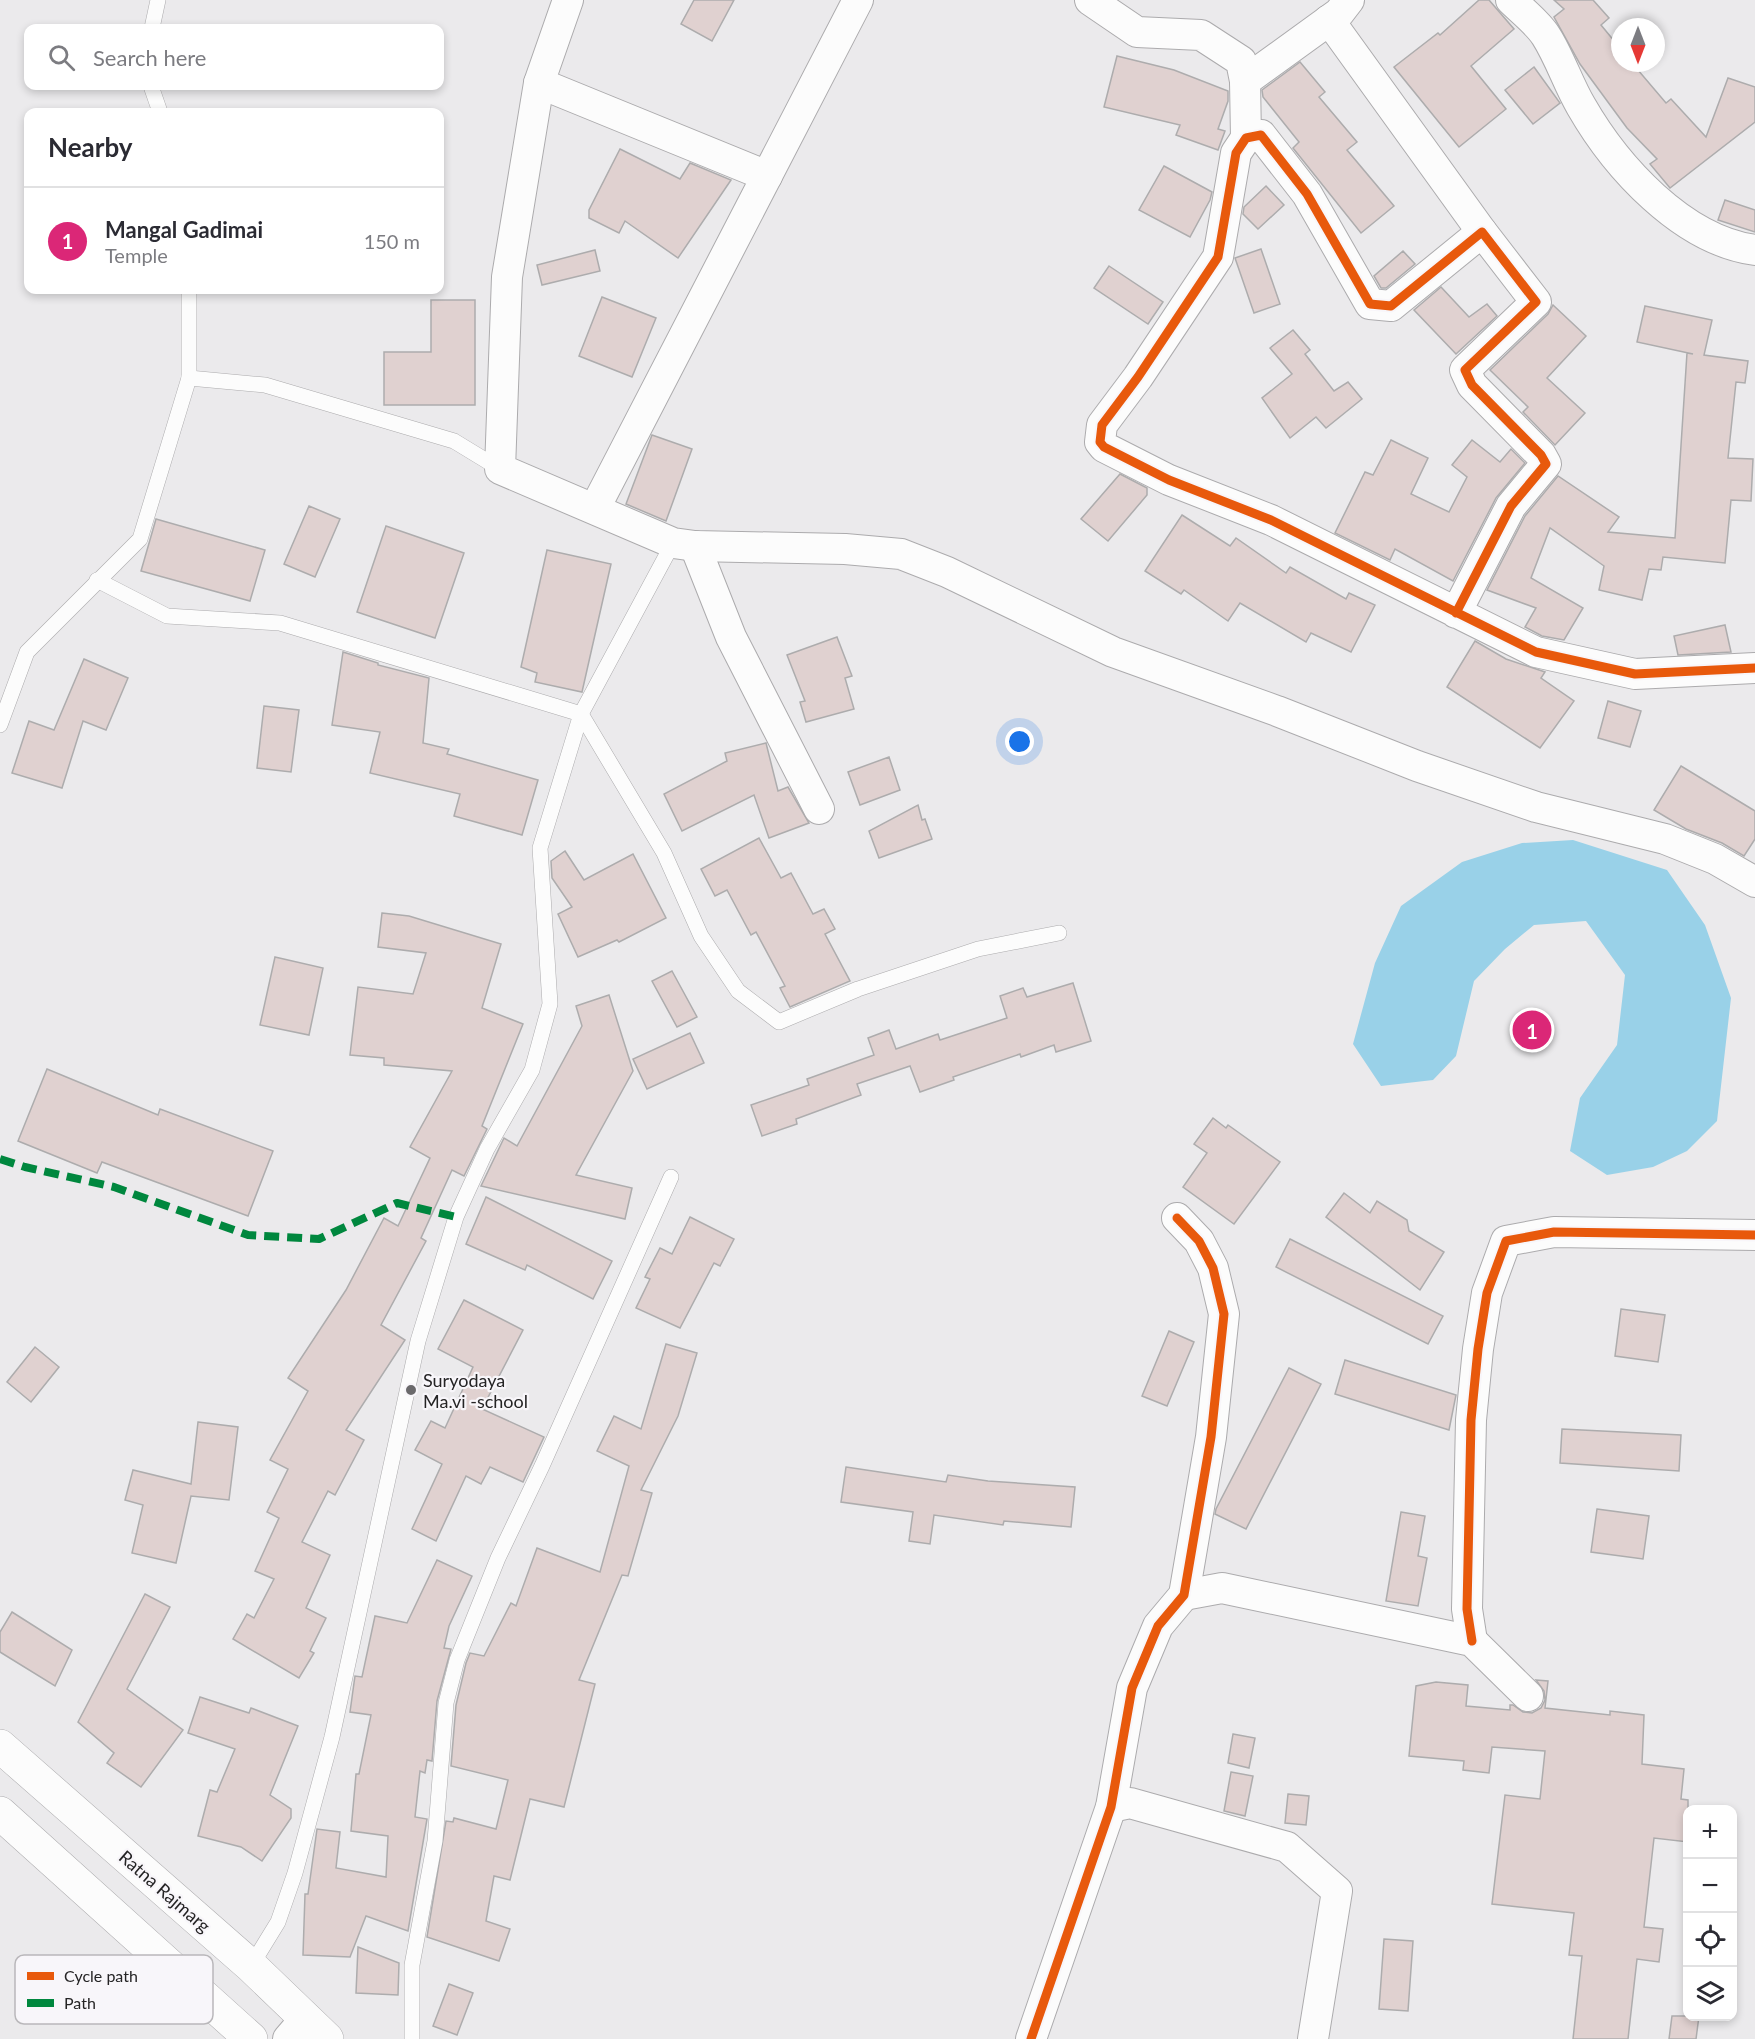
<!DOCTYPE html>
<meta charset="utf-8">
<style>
body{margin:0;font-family:Lato,sans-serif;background:#f7f7f7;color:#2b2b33}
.controls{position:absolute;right:18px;bottom:18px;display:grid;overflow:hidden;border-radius:12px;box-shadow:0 3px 9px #0003}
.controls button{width:54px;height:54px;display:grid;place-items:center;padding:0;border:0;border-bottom:2px solid #e1e1e2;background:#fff;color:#2b2b33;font:30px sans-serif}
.compass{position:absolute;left:1611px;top:18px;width:54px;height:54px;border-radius:50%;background:#fff;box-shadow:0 3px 9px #0003;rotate:180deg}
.you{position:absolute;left:1020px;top:742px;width:21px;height:21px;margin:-15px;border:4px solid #fff;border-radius:50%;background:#1a73e8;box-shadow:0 0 0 9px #1a73e833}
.badge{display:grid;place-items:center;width:39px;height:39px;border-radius:50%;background:#db2777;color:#fff;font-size:20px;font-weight:700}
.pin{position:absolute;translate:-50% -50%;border:3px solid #fff;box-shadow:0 2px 6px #0006}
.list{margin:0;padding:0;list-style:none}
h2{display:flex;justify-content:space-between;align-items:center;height:78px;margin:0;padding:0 24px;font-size:26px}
h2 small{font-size:20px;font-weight:400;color:#7c7c81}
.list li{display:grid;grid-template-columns:39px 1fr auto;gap:18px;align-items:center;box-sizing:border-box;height:108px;padding:0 24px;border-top:2px solid #e1e1e2}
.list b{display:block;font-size:22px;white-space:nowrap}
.list p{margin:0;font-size:20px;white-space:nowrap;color:#7c7c81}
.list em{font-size:20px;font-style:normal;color:#7c7c81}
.icon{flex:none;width:33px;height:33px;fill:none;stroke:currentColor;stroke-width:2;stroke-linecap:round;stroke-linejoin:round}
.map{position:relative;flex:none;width:1755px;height:2039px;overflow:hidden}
.search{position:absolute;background:#fff;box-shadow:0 3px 9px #0003;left:24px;top:24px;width:420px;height:66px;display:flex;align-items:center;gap:15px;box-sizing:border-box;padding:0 21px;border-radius:12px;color:#7c7c81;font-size:22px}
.panel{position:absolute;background:#fff;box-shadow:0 3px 9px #0003;left:24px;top:108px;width:420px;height:186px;border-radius:12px}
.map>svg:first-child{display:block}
.water{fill:#99d1e8}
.building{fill:#e0d1d0;stroke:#adacad;stroke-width:1.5}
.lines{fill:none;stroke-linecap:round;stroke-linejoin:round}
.lane-casing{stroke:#acabad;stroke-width:16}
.street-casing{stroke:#acabad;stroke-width:32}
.primary-casing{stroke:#acabad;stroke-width:34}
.lane{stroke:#fcfcfc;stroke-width:15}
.street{stroke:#fcfcfc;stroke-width:30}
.primary{stroke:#fcfcfc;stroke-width:33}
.quiet{stroke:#00873e;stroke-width:8;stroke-dasharray:15 8;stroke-linecap:butt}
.cycleway-casing{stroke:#f8f6fa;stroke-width:13}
.cycleway{stroke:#e8590c;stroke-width:9}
.poi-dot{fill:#6a696b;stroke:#f8f6fa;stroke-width:2}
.labels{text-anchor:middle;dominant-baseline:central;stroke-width:4.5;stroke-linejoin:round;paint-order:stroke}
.poi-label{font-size:18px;fill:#252425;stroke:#f8f6fa;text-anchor:start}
.street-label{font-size:18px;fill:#252425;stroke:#f8f6fa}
.key{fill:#f8f6fa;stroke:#b9b7ba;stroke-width:1.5}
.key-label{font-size:16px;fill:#252425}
</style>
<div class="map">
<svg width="1755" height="2039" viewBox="0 0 1755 2039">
<rect width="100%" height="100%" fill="#ebeaec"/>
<polygon class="water" points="1573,840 1667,870 1705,925 1731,998 1717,1121 1687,1151 1653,1167 1607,1175 1570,1151 1580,1098 1617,1045 1625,975 1586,921 1534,925 1505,949 1474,981 1456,1056 1433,1080 1381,1086 1353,1044 1375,963 1401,906 1462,862 1522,843"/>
<g class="building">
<polygon points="694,0 734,0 712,41 681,24"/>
<polygon points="1479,0 1489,0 1514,29 1471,66 1506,109 1459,147 1394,67 1438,33 1440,35"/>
<polygon points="1554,0 1593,0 1609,18 1601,25 1620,48 1620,63 1632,63 1666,103 1671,99 1706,137 1728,78 1755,87 1755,122 1670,188 1650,164 1657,159 1627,128 1580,64 1554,17 1564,9"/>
<polygon points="1117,56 1174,70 1228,91 1228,101 1218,129 1225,131 1218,150 1176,135 1180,125 1104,107"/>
<polygon points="1300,62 1325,92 1319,97 1357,142 1347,150 1394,206 1361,233 1293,148 1299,142 1263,97 1262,90"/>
<polygon points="1534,67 1560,103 1533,124 1505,90"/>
<polygon points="620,149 680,179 690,163 731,180 678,258 625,221 619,233 589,218 589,210"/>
<polygon points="1164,166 1212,192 1210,200 1190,237 1139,210"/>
<polygon points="1266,186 1284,205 1258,229 1243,214 1244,207"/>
<polygon points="1725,200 1755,210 1755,232 1718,220"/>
<polygon points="1261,249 1280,304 1254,313 1235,258"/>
<polygon points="595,250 600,271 542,285 537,265"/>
<polygon points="1403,251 1415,264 1386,288 1381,288 1374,276"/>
<polygon points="1109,266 1163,302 1148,324 1094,288"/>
<polygon points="1441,287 1469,317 1487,304 1497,316 1456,354 1414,310"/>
<polygon points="602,297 656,318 632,377 579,356"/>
<polygon points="431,300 475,300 475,405 384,405 384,352 431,352"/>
<polygon points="1553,305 1586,336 1547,378 1585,413 1555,445 1523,412 1528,407 1490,370 1548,314"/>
<polygon points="1645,306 1712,320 1704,355 1748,361 1745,383 1736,382 1728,458 1753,459 1751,501 1731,500 1725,563 1663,557 1661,570 1649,569 1642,600 1599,590 1604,566 1550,528 1531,578 1583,608 1564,640 1542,636 1525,627 1536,608 1487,590 1525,516 1558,476 1619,517 1608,532 1675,538 1687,353 1693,354 1637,342"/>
<polygon points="1293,330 1310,350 1305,354 1334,391 1348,382 1362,399 1326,428 1316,417 1290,438 1262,398 1292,374 1270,348"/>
<polygon points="652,435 692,449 666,521 626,504"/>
<polygon points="1391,440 1428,458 1411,494 1449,512 1467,477 1452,465 1472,440 1500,462 1511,449 1525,463 1496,498 1453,581 1395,549 1390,560 1335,533 1365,472 1373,475"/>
<polygon points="1120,474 1147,488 1147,495 1108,541 1081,519"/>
<polygon points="309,506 340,519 315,577 284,564"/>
<polygon points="1182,515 1230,546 1236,538 1286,573 1290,567 1346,599 1349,593 1375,605 1351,652 1311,633 1306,642 1240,603 1228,621 1184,590 1181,594 1145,571"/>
<polygon points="156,519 265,550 250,601 141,571"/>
<polygon points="386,526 464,553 435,638 357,612"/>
<polygon points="547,550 611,564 582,692 535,682 537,673 521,667"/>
<polygon points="1725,625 1731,652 1678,655 1674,636"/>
<polygon points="837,637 852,676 845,678 854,709 806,722 800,702 805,701 787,655"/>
<polygon points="1475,641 1506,659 1545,672 1541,678 1574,701 1540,748 1447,687"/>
<polygon points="343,652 378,663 378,665 429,678 423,743 449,749 447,754 538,780 522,835 454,816 460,794 370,773 380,732 332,725"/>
<polygon points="84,659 128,678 106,730 83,721 62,788 12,773 29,721 54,730"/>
<polygon points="1608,701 1641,711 1630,747 1598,738"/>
<polygon points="264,706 299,710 291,772 257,768"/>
<polygon points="766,743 778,791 788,787 809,823 769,838 754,795 682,831 664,794 727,761 725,753"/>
<polygon points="889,757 900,790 860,805 848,772"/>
<polygon points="1681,766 1755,811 1755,839 1744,856 1722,843 1686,829 1654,810"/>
<polygon points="918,805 922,820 925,819 932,839 879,858 869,831"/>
<polygon points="759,838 781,878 791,873 813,914 824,909 835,929 825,934 850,981 790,1007 780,988 785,986 756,932 751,935 727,890 715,896 701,869"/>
<polygon points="565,851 584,880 633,854 666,918 619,942 617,940 578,957 558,914 572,907 552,878 551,861"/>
<polygon points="382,913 409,916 501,944 482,1008 523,1024 482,1126 487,1129 464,1176 452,1170 421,1238 426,1241 381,1325 405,1340 346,1430 364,1440 335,1495 328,1491 302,1542 330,1555 306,1608 326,1618 310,1651 314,1653 299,1678 233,1639 247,1614 254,1618 274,1579 255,1571 279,1518 267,1512 288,1469 270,1460 308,1391 288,1378 346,1290 384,1218 398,1226 430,1158 410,1147 452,1071 384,1065 384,1058 350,1055 358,987 413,994 426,953 378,947"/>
<polygon points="275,957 323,968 309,1035 260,1025"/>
<polygon points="672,971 697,1017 677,1027 652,981"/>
<polygon points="1073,983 1091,1041 1056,1052 1054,1045 1021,1057 1020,1054 953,1077 954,1080 920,1092 910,1066 857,1084 861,1095 796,1119 797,1124 762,1136 751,1105 809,1085 807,1079 874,1055 868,1038 889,1030 896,1049 938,1034 940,1040 1007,1018 1000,996 1023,988 1027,997"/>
<polygon points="609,995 633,1071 576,1175 632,1188 625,1219 481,1186 504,1138 517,1146 582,1026 576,1006"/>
<polygon points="690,1033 704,1063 647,1089 633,1059"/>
<polygon points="47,1069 158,1115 160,1109 273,1151 248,1216 102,1162 97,1173 18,1141"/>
<polygon points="1213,1118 1226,1128 1228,1125 1280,1162 1234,1224 1183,1187 1207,1153 1194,1144"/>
<polygon points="1344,1193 1370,1213 1377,1201 1407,1220 1409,1231 1444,1252 1420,1290 1326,1217"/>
<polygon points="486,1197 612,1261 593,1299 527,1265 525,1270 466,1244"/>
<polygon points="690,1217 734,1239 720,1266 714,1263 680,1328 636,1308 650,1279 645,1277 660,1248 672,1254"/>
<polygon points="1290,1239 1443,1316 1428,1344 1276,1267"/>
<polygon points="464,1300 523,1330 482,1409 544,1437 523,1482 490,1467 481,1484 466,1476 436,1541 412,1529 442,1464 415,1450 431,1421 445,1428 473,1367 438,1349"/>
<polygon points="1621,1309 1665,1315 1658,1362 1615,1356"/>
<polygon points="1169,1331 1194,1342 1167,1406 1142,1396"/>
<polygon points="666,1344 697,1353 678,1416 641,1490 652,1493 628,1576 622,1575 579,1680 595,1684 564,1807 530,1799 510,1880 494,1876 486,1921 510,1929 499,1961 427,1937 446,1821 453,1822 454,1818 496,1829 508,1780 451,1766 456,1705 466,1663 470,1653 484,1656 511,1603 516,1606 537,1548 600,1572 629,1466 597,1451 614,1416 641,1429"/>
<polygon points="35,1347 59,1367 31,1402 7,1382"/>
<polygon points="1345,1360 1456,1395 1449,1430 1335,1394"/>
<polygon points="1289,1368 1321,1384 1246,1529 1215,1514 1216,1509"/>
<polygon points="198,1422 238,1427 229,1500 191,1496 176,1563 132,1553 143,1505 125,1500 133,1470 191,1484"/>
<polygon points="1562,1429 1681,1435 1679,1471 1560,1463"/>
<polygon points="846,1467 946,1482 948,1475 988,1481 1075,1487 1071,1527 1004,1521 1003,1525 934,1515 930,1544 909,1541 913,1512 841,1502"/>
<polygon points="1597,1509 1649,1516 1643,1559 1591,1552"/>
<polygon points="1401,1512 1425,1516 1418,1556 1427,1558 1418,1606 1386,1601"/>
<polygon points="437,1560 472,1576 449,1626 444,1648 451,1649 437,1701 432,1761 427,1760 425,1773 420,1771 415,1817 427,1819 408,1931 366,1916 350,1957 303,1955 305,1894 308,1894 317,1829 340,1832 336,1868 386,1877 388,1836 351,1831 356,1774 359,1774 371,1715 350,1712 354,1683 355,1676 362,1677 375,1616 407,1623"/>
<polygon points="145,1594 170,1607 127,1689 183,1730 141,1787 107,1763 114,1753 78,1722"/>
<polygon points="12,1612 72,1650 55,1686 0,1652 0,1632"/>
<polygon points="1536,1680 1548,1681 1545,1708 1610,1715 1610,1711 1644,1715 1642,1764 1684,1769 1681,1799 1688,1800 1688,1842 1654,1838 1644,1927 1663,1929 1659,1962 1637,1959 1628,2039 1573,2039 1582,1956 1569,1955 1574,1913 1492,1904 1505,1795 1540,1799 1545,1751 1492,1747 1489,1773 1463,1770 1464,1761 1409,1756 1416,1686 1436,1682 1468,1685 1466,1706 1510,1710 1510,1705 1513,1705 1523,1712 1532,1713 1541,1708 1545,1700 1544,1691"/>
<polygon points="200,1697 249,1713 251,1708 298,1726 270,1795 291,1809 291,1818 262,1861 241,1847 198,1836 210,1790 217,1792 235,1749 188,1733"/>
<polygon points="1233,1734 1255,1738 1249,1768 1228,1763"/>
<polygon points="1231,1772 1253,1776 1245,1816 1224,1811"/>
<polygon points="1288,1794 1309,1796 1306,1825 1285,1823"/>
<polygon points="1384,1939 1413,1941 1408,2011 1379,2009"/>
<polygon points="358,1947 399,1963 398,1995 356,1993"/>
<polygon points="449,1984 473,1993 457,2035 433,2026"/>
<polygon points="1672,2016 1699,2016 1696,2039 1669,2039"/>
</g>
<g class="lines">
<defs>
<g id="lane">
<polyline points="152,28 158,0"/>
<polyline points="151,86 160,112"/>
<polyline points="189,378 265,385 454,441 500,469"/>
<polyline points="97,580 167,616 280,623 581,714 664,853 701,936 738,991 779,1022 858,989 978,949 1059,933"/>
<polyline points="0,725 27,652 140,539 189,378 189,290"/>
<polyline points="251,1966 278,1922 295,1873 332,1737 418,1341 456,1217 487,1149 532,1070 550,1004 540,848 581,714 673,543"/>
<polyline points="412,2039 412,1965 435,1841 446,1703 457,1660 498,1558 542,1466 671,1177"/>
</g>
<g id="street">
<polyline points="568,0 539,83 507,277 500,469 673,543 695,546 845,549 901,554 947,572 1113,652 1277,711 1417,766 1536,807 1665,839 1715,859 1755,882"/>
<polyline points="1090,0 1137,32 1201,35 1241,61 1245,81 1246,138"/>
<path d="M1511 0C1522 11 1538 23 1546 36 1560 58 1568 84 1581 106 1616 167 1682 240 1755 250"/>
<polyline points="1329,20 1482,232"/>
<polyline points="1245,81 1339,13 1349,0"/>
<polyline points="539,83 767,176"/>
<polyline points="595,508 858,0"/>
<polyline points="695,546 731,637 819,809"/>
<polyline points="1456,613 1511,506 1546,464 1541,455 1472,385 1465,370 1536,302 1482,232 1391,306 1370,304 1307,194 1261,135 1246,138 1236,153 1218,257 1138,377 1102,425 1100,442 1104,447 1169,480 1271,520 1536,652 1635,674 1755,668"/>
<polyline points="1184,1595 1222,1588 1472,1641 1528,1696"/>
<polyline points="1472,1641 1467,1609 1471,1420 1478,1349 1487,1293 1506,1241 1554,1232 1755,1235"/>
<polyline points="1111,1807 1130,1803 1287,1847 1337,1891 1313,2039"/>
<polyline points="288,2039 306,2018"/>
<polyline points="1031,2039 1111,1807 1132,1688 1158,1626 1184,1595 1211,1437 1224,1314 1213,1268 1199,1241 1177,1218"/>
</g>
<g id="primary">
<polyline points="0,1746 251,1966 327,2039"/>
<polyline points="0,1813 251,2039"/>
</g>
</defs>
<use href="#lane" class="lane-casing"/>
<use href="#street" class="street-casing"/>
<use href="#primary" class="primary-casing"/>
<use href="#lane" class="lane"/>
<use href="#street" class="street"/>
<use href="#primary" class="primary"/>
<polyline class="quiet" points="0,1159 25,1167 114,1187 248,1235 319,1239 397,1203 456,1217"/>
<defs>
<g id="cycleway">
<polyline points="1456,613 1511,506 1546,464 1541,455 1472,385 1465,370 1536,302 1482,232 1391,306 1370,304 1307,194 1261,135 1246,138 1236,153 1218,257 1138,377 1102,425 1100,442 1104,447 1169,480 1271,520 1536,652 1635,674 1755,668"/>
<polyline points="1472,1641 1467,1609 1471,1420 1478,1349 1487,1293 1506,1241 1554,1232 1755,1235"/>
<polyline points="1031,2039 1111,1807 1132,1688 1158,1626 1184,1595 1211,1437 1224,1314 1213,1268 1199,1241 1177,1218"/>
</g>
</defs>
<use href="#cycleway" class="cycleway-casing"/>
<use href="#cycleway" class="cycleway"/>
</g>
<circle class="poi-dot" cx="411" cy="1390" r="6"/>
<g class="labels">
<g class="poi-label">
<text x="423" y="1380">Suryodaya<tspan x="423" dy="21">Ma.vi -school</tspan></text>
</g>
<g class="street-label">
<text transform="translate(165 1891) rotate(41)">Ratna Rajmarg</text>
</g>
</g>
<rect x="15" y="1955" width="198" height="69" rx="9" class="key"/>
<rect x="27" y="1972" width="27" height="8" fill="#e8590c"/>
<rect x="27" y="1999" width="27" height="8" fill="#00873e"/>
<g class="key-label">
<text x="64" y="1982">Cycle path</text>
<text x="64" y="2009">Path</text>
</g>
</svg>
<div class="controls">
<button>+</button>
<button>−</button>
<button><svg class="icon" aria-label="locate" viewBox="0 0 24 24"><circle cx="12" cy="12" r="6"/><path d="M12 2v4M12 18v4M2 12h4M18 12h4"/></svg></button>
<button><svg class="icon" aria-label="layers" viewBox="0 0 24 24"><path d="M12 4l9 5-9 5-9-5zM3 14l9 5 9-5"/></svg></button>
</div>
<svg class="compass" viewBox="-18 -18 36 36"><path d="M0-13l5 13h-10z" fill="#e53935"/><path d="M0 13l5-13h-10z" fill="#7c7c81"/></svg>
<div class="you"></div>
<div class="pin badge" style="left:1532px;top:1030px">1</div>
<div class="search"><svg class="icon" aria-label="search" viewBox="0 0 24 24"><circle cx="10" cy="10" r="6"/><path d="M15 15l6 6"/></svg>Search here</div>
<section class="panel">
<h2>Nearby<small></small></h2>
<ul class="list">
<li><span class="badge">1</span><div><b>Mangal Gadimai</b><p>Temple</p></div><em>150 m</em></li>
</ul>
</section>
</div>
